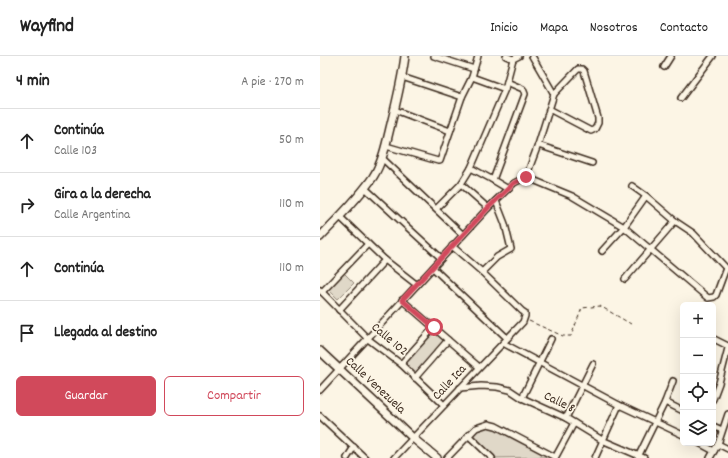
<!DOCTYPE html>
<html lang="es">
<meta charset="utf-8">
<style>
body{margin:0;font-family:Dekko,sans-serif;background:#f6f6f6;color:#222}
.controls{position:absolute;right:12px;bottom:12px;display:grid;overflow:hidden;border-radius:6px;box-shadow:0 4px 16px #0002}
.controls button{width:36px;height:36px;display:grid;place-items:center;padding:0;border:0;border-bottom:1px solid #e0e0e0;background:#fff;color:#222;font:20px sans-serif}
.stop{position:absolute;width:12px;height:12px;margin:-9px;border:3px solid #d1495b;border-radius:50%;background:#fff}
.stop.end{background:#d1495b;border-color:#fff;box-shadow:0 1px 4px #0008}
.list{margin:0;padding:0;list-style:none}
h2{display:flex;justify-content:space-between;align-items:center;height:52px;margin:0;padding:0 16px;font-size:17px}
h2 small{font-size:13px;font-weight:400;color:#767676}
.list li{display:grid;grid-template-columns:26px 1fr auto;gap:12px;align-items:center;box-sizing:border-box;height:64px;padding:0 16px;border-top:1px solid #e0e0e0}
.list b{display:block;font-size:15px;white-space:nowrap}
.list p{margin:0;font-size:13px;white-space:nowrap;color:#767676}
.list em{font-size:13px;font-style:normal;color:#767676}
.actions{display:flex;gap:8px;padding:12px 16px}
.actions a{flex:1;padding:9px 0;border:1px solid #d1495b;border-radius:6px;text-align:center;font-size:14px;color:#d1495b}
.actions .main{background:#d1495b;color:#fff}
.icon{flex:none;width:22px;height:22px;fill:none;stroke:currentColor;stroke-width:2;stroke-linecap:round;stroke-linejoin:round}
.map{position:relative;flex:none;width:408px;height:402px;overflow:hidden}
header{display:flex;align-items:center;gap:24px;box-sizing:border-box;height:56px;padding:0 20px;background:#fff;border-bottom:1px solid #e0e0e0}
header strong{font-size:19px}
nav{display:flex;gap:22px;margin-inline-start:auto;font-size:14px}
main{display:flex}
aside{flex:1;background:#fff}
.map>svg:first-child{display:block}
.green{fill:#e0d8c8;stroke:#8e8173}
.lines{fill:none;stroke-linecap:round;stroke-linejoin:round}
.street-casing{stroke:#3b2a1e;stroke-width:8}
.secondary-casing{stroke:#3b2a1e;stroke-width:10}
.path{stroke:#3b2a1e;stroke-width:1;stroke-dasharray:4 3;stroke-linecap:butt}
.street{stroke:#fcf5e5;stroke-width:5}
.secondary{stroke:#fcf5e5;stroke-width:7}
.route{stroke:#d1495b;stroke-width:5}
.labels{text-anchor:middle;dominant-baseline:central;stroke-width:3.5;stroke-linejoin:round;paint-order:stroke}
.street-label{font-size:13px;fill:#3b2a1e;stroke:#fcf5e5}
</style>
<header>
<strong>Wayfind</strong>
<nav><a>Inicio</a><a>Mapa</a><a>Nosotros</a><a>Contacto</a></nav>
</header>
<main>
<aside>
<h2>4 min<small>A pie · 270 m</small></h2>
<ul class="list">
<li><svg class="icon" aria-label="ahead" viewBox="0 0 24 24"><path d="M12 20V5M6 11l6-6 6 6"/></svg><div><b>Continúa</b><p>Calle 103</p></div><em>50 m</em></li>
<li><svg class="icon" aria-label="right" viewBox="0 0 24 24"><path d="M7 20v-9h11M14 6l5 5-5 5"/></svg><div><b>Gira a la derecha</b><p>Calle Argentina</p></div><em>110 m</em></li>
<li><svg class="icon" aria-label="ahead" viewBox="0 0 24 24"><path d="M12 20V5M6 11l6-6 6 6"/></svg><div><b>Continúa</b></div><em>110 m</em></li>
<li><svg class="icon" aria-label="arrive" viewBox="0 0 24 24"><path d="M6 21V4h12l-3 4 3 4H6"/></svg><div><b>Llegada al destino</b></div></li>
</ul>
<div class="actions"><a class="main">Guardar</a><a>Compartir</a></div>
</aside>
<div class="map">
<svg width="408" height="402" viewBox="0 0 408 402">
<rect width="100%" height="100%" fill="#fcf5e5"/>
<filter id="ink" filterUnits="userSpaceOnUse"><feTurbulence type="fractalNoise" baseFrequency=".025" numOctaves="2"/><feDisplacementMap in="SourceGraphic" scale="8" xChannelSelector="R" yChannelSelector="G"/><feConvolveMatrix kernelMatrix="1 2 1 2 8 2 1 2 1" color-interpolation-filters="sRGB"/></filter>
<g filter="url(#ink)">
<g class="green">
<polygon points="24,217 34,227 18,243 8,233"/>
<polygon points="113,275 124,285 95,317 84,307"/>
<polygon points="168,370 181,374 231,401 176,402 151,379 159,372"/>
</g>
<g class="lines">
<defs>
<g id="street">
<polyline points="114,0 154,13"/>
<polyline points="186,0 193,3"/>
<polyline points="212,0 234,38"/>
<polyline points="344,11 351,0"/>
<polyline points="82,21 142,41"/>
<polyline points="152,21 185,33"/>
<polyline points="361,42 393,0"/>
<polyline points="75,54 130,75"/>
<polyline points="218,89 272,107"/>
<polyline points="66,90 118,105 120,105 142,41 152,21 158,0"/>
<polyline points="62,102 143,179"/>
<polyline points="206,121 252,140 304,171 388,242 394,241 396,239 406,212"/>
<polyline points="173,124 205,38 203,33 187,26"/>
<polyline points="141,128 168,152"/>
<polyline points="312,130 326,140 355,165 373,177 407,213"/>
<polyline points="45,132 121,202"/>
<polyline points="188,133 173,124 151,112 185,33 193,3 199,0"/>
<polyline points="116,153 141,128 151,112"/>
<polyline points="19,160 65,204 97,229"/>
<polyline points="282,195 304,171 326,140"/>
<polyline points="113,212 187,282"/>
<polyline points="162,216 177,201 191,193 185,168 176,145"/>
<polyline points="305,223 355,165"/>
<polyline points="0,234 48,283 81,308 124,349"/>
<polyline points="2,236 48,188"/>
<polyline points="82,244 159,311"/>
<polyline points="19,254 65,204"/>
<polyline points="394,283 408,290"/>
<polyline points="183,287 299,349 363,379"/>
<polyline points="81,308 114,271"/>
<polyline points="95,322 128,284"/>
<polyline points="140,332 161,330 177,331 190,334 202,342 246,362 282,384 324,402"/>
<polyline points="0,334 168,152 194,127 206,121 218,89 234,38 258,13 262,13 264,15 278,62 278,67 275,73 271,75 229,53"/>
<polyline points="202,342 231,283"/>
<polyline points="393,343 399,327 408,292"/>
<polyline points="345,346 363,355"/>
<polyline points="0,360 45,402"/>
<polyline points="246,362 273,308"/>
<polyline points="393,370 402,374"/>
<polyline points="148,379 172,402"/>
<polyline points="379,387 394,395"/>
<polyline points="398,388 408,393"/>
<polyline points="318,401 345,346 353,325"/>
<polyline points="27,402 34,391"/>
<polyline points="74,402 203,266 205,260 205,257 202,255 162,216 132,190"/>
<polyline points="127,402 156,372 168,368 176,370 235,401"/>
<polyline points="235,402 254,367"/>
<polyline points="275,402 299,349"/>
<polyline points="390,402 398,388 408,358"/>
</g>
<g id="secondary">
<path d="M0 181C18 162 38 143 53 121 62 107 66 89 70 72 76 48 82 24 85 0"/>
<polyline points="0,295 94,383 117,402"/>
</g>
</defs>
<use href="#street" class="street-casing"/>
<use href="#secondary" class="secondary-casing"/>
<polyline class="path" points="209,265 243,280 251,280 262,252 280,250 311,268"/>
<use href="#street" class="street"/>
<use href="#secondary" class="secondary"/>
</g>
</g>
<g class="lines" filter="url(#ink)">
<polyline class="route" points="114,271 82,244 168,152 194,127 206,121"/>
</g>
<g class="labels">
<g class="street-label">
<text transform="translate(69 284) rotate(40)">Calle 102</text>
<text transform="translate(130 327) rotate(-47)">Calle Ica</text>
<text transform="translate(55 330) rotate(43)">Calle Venezuela</text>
<text transform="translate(239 347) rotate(26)">Calle 8</text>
</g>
</g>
</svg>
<div class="controls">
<button>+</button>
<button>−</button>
<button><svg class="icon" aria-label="locate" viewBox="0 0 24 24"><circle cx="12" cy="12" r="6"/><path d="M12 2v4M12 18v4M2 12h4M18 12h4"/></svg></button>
<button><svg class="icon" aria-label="layers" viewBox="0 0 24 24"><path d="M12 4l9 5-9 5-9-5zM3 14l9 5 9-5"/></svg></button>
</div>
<div class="stop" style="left:114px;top:271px"></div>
<div class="stop end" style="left:206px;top:121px"></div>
</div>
</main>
